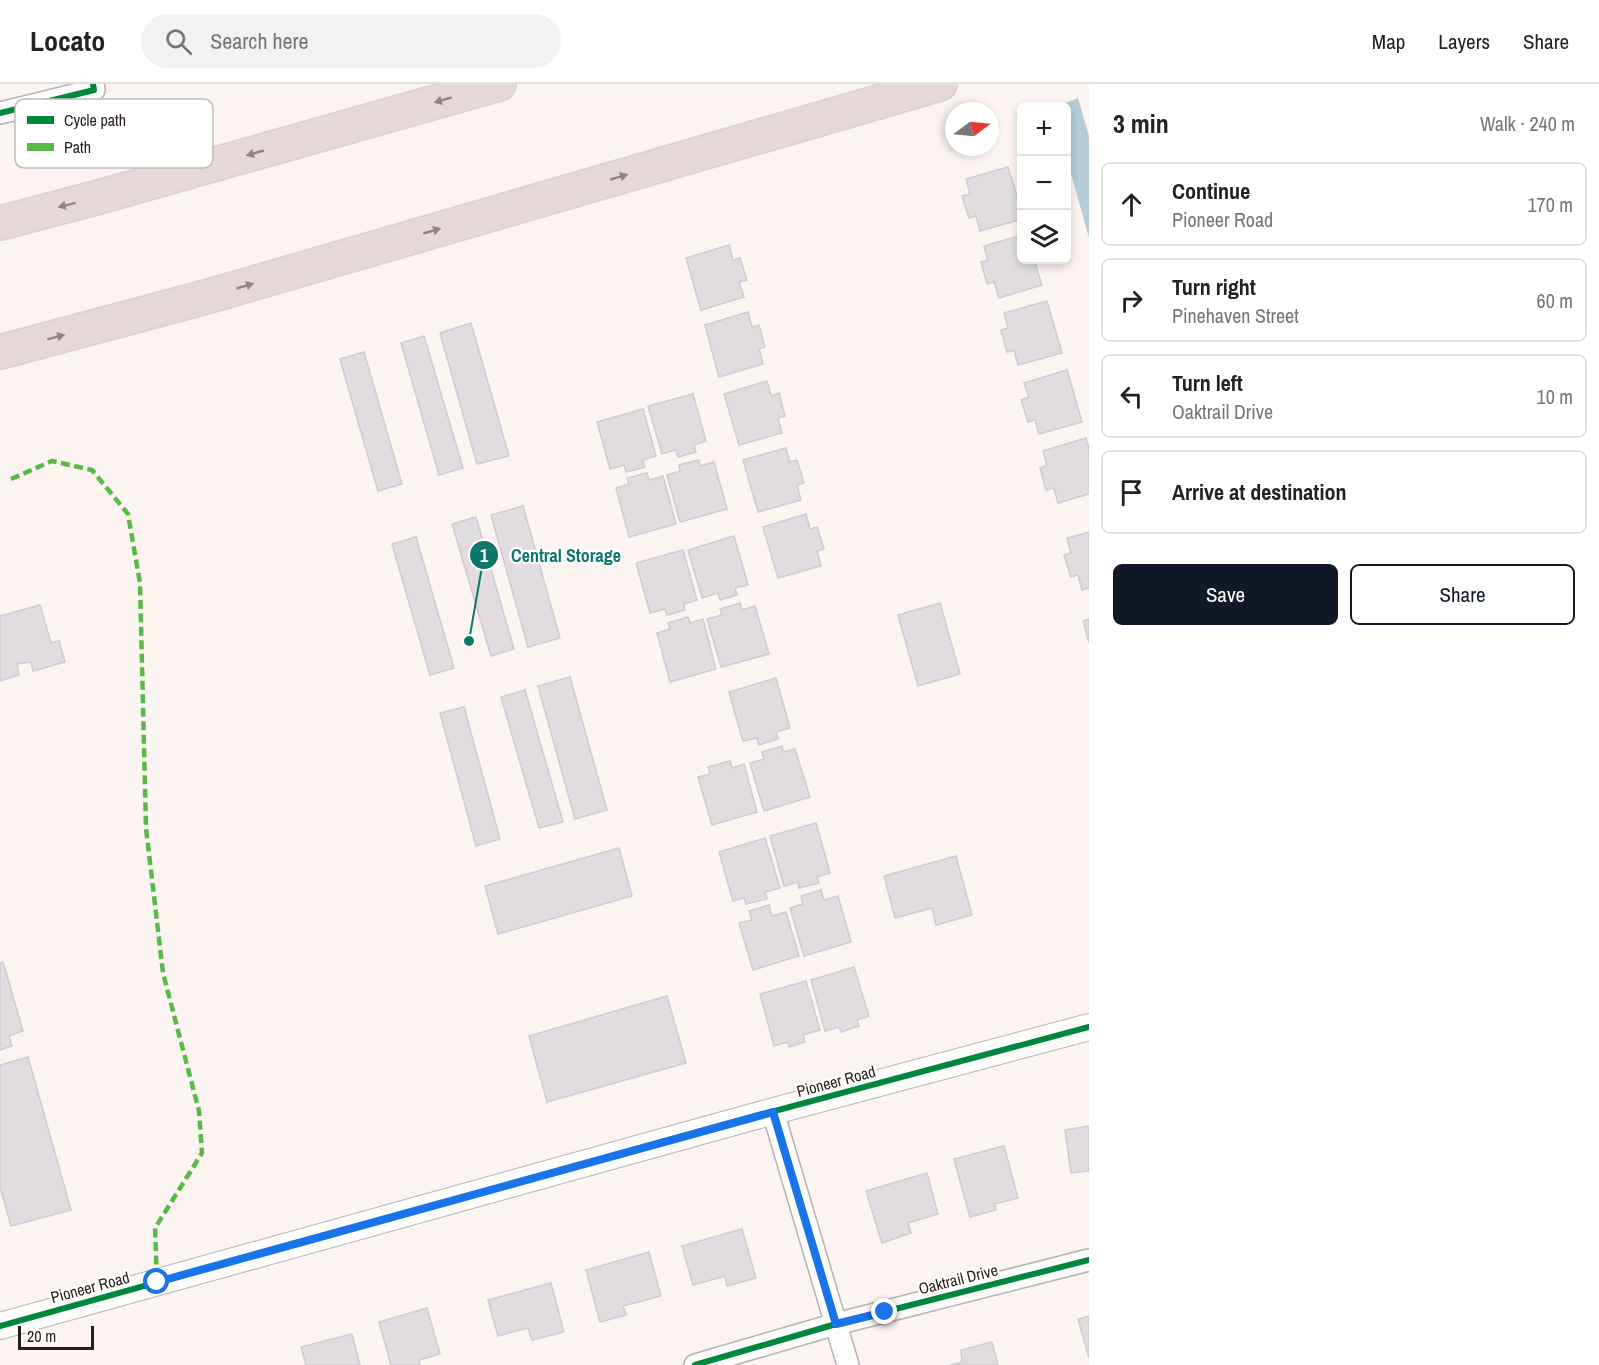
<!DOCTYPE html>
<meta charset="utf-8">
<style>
body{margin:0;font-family:"Archivo Narrow",sans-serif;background:#f2f2f2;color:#222}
.controls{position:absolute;right:18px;top:18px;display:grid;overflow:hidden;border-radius:9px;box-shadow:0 3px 9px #0003}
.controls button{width:54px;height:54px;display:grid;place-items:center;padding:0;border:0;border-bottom:2px solid #e0e0e0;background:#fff;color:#222;font:30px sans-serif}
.compass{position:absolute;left:945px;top:18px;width:54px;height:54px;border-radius:50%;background:#fff;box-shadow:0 3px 9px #0003;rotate:74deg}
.scale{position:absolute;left:18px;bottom:15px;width:76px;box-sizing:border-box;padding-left:6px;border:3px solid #271d18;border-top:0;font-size:16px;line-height:21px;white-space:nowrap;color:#271d18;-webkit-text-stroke:4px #fff;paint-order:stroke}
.stop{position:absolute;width:18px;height:18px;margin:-14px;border:4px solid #1a73e8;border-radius:50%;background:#fff}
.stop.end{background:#1a73e8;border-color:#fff;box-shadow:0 2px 6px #0008}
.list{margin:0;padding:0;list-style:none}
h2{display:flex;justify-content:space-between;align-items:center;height:78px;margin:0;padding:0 24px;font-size:26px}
h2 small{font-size:20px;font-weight:400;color:#767676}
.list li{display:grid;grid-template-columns:39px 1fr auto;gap:18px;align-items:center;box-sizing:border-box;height:84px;margin:0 12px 12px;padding:0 12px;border:2px solid #e0e0e0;border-radius:9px}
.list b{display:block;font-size:22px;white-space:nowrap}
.list p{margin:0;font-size:20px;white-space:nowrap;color:#767676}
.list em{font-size:20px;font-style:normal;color:#767676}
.actions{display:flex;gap:12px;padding:18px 24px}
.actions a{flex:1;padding:14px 0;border:2px solid #111827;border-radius:9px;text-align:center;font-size:21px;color:#111827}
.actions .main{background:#111827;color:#fff}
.icon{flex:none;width:33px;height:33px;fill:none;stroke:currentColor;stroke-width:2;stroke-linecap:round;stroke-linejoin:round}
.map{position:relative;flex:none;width:1089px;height:1281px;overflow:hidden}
header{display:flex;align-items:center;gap:36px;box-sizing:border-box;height:84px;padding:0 30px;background:#fff;border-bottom:2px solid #e0e0e0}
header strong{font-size:28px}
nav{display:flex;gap:33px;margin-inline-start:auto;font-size:21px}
.search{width:420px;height:54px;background:#f2f2f2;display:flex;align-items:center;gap:15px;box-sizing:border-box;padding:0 21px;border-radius:33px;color:#767676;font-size:22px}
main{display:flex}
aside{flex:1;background:#fff}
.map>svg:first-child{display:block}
.water{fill:#b4cdd8}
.building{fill:#e1dce0;stroke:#d1cbcf;stroke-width:1.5}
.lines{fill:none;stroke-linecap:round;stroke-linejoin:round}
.minor-casing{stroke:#b9b1ad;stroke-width:24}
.tertiary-casing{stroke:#b9b1ad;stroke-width:28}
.motorway-casing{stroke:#d6d2d0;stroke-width:36}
.minor{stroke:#fefdfd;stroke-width:21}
.tertiary{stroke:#fefdfd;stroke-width:26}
.motorway{stroke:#e6d8d7;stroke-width:33}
.quiet{stroke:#58b947;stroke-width:4.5;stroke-dasharray:9 4.5;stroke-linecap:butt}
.cycleway-casing{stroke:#fff;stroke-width:10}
.cycleway{stroke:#00873e;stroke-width:6}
.oneway{fill:#908481}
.route{stroke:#1a73e8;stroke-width:8}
.labels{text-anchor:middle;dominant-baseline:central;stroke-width:4.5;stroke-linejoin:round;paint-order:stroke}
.street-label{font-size:16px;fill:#271d18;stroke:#fff}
.key{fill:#fff;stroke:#bebbba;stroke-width:1.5}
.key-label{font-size:16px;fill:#271d18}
.leader{fill:none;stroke:#0f766e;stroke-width:2}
.callout-dot{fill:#0f766e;stroke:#fff;stroke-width:2}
.mark-label{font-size:18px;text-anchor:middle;font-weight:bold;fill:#fff}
.callout-label{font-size:18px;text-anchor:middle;font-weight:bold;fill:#0f766e;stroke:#fff;stroke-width:4.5;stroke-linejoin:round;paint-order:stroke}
</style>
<header>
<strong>Locato</strong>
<div class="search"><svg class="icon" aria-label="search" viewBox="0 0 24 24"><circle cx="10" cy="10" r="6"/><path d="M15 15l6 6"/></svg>Search here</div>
<nav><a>Map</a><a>Layers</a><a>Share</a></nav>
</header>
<main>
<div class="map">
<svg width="1089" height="1281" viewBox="0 0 1089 1281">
<rect width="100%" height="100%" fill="#fbf4f1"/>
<polygon class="water" points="1078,14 1089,52 1089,154 1067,75 1066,22 1058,22"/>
<g class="building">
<polygon points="1008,83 1022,128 1022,135 980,147 976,132 969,134 962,112 970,110 966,95"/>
<polygon points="1022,151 1022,176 1034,176 1042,201 999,214 994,198 987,200 981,178 988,176 984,162"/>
<polygon points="729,161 733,176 740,174 747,196 739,198 744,213 701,226 686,174"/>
<polygon points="1047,217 1062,269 1018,281 1014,266 1007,268 1001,246 1008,244 1004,229"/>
<polygon points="748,228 752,243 759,241 765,263 759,265 763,280 719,293 705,241"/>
<polygon points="471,239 509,372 477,380 440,249"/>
<polygon points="424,252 463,384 439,391 401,259"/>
<polygon points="364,268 402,400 378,407 340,275"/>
<polygon points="1067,286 1082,338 1039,350 1035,336 1028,338 1021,316 1029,313 1024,299"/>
<polygon points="767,297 771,312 779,309 785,332 778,334 782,349 739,361 724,310"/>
<polygon points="693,310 706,357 694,361 696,368 678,373 676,366 662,370 648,322"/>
<polygon points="643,325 656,372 643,376 645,383 626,388 624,381 610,385 597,338"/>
<polygon points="1086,354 1089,365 1089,410 1058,419 1054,404 1046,406 1040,384 1047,381 1043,367"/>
<polygon points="786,364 790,378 797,376 804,399 797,401 801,416 758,428 743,376"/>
<polygon points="699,376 700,382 714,378 727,425 680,438 667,391 680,387 679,381"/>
<polygon points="647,389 649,396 663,392 676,440 629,453 616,404 629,400 627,394"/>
<polygon points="523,422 560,554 528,563 491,431"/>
<polygon points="806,430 810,445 817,443 824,465 817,467 821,482 778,494 763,443"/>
<polygon points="476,433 514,565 491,572 452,440"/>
<polygon points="1089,448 1089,504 1082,506 1078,491 1071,493 1064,471 1071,469 1067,454"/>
<polygon points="734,452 748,501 735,504 737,511 720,516 718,509 702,514 688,466"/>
<polygon points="416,453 454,584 430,591 392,460"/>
<polygon points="683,466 697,516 684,520 685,526 667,531 665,525 650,529 636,479"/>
<polygon points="740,519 742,526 755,522 769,570 721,583 707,535 722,531 720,525"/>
<polygon points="940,519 960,590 918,602 898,531"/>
<polygon points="40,521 51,559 59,557 65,578 33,587 31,578 17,580 19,591 0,597 0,532"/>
<polygon points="688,533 690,539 703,535 716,585 670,598 657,549 670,545 668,539"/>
<polygon points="1089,535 1089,559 1083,537"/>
<polygon points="570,593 607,726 575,735 538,602"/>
<polygon points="776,594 790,644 776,648 778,655 759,661 757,654 743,657 729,608"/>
<polygon points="525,606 563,738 539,744 501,613"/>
<polygon points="464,623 500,755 476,762 440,629"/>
<polygon points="782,662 783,668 795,665 810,713 764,727 750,679 764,675 762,668"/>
<polygon points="730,677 732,684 744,680 757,728 712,741 698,693 710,690 708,683"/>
<polygon points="816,739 830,789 817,793 819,799 799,804 798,798 784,802 770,752"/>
<polygon points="765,754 780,804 765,808 767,815 746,820 744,814 733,817 719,768"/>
<polygon points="619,764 632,812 498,850 485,802"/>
<polygon points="956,772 972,831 936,841 932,824 895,834 884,792"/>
<polygon points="821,806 824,816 838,812 851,858 804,872 790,824 803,820 801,812"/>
<polygon points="769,821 772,832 786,828 799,872 753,886 739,839 752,836 749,827"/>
<polygon points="3,878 23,947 9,952 12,962 0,966 0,879"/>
<polygon points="854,883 869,932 857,936 859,942 841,948 839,943 825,947 811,896"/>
<polygon points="806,897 820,946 803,951 805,958 789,963 788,958 774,962 760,910"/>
<polygon points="667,912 686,979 547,1018 529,952"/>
<polygon points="28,973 71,1126 11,1142 0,1103 0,981"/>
<polygon points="1089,1042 1089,1087 1071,1089 1065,1046"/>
<polygon points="1004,1062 1018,1114 995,1120 996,1126 970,1133 954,1075"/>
<polygon points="927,1089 938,1130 908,1139 911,1149 882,1159 866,1107"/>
<polygon points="742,1145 756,1194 727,1202 725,1192 693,1201 682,1162"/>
<polygon points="649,1168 661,1212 623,1222 626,1231 600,1238 586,1186"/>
<polygon points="551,1199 564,1248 532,1256 528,1244 498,1252 488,1216"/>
<polygon points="427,1224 440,1270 419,1276 420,1281 391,1281 379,1238"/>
<polygon points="1089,1232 1089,1274 1078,1235"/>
<polygon points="352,1250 360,1281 306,1281 301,1263"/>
<polygon points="992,1258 998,1281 950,1281 962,1278 961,1266"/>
</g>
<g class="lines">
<defs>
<g id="minor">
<polyline points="0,29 94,6 93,0"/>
<polyline points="773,1028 848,1281"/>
<polyline points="695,1281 836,1240 1089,1176"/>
</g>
<polyline id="tertiary" points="0,1242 752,1033 1089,943"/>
<g id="motorway">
<polyline points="0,139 99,113 499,0"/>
<polyline points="0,268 206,213 940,0"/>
</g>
</defs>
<use href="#minor" class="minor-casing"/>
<use href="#tertiary" class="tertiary-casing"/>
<use href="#motorway" class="motorway-casing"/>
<use href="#minor" class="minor"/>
<use href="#tertiary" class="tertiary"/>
<use href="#motorway" class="motorway"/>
<polyline class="quiet" points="11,395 52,377 92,386 128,430 140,499 146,744 163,889 199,1027 202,1069 155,1144 157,1199"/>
<defs>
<g id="cycleway">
<polyline points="0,29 94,6 93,0"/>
<polyline points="0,1242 752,1033 1089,943"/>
<polyline points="695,1281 836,1240 1089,1176"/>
</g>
</defs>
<use href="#cycleway" class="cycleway-casing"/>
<use href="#cycleway" class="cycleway"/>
</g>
<defs><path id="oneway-solid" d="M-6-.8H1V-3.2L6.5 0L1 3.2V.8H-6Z" transform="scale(1.5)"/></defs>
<g class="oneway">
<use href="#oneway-solid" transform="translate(443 16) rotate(164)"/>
<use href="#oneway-solid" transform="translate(255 69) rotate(164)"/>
<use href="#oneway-solid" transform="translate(619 93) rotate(-16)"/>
<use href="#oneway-solid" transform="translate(67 121) rotate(166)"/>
<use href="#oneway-solid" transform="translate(432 147) rotate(-16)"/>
<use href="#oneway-solid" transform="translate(245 202) rotate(-16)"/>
<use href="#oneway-solid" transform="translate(56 253) rotate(-15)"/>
</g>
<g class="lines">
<polyline class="route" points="157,1198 773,1028 836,1240 885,1228"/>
</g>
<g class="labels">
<g class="street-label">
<text transform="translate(836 997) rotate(-15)">Pioneer Road</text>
<text transform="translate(958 1195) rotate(-14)">Oaktrail Drive</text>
<text transform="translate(90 1203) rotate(-15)">Pioneer Road</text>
</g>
</g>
<rect x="15" y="15" width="198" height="69" rx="9" class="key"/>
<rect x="27" y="32" width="27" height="8" fill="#00873e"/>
<rect x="27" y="59" width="27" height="8" fill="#58b947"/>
<g class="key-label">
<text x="64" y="42">Cycle path</text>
<text x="64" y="69">Path</text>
</g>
<path class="leader" d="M469 557L484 471"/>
<g class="callout-dot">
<circle cx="469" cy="557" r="6"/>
<circle cx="484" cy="471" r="15"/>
</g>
<g class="mark-label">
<text x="484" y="478">1</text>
</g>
<g class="callout-label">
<text x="566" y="478">Central Storage</text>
</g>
</svg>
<div class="controls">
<button>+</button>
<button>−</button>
<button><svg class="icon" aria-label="layers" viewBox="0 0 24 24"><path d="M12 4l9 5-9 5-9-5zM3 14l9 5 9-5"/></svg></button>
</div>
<svg class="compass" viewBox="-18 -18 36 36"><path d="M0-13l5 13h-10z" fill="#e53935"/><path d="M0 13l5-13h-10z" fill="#767676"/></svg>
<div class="scale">20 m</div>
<div class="stop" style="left:157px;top:1198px"></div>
<div class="stop end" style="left:885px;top:1228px"></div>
</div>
<aside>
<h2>3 min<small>Walk · 240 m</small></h2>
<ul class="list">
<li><svg class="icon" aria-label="ahead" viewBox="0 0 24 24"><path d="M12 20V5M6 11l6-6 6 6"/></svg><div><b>Continue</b><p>Pioneer Road</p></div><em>170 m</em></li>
<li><svg class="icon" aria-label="right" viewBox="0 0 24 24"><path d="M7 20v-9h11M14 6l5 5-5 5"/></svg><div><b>Turn right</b><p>Pinehaven Street</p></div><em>60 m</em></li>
<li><svg class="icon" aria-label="left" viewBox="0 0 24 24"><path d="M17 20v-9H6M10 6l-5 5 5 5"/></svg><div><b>Turn left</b><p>Oaktrail Drive</p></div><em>10 m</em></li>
<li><svg class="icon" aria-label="arrive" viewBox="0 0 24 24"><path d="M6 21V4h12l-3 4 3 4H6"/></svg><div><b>Arrive at destination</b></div></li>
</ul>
<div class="actions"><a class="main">Save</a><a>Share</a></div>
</aside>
</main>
